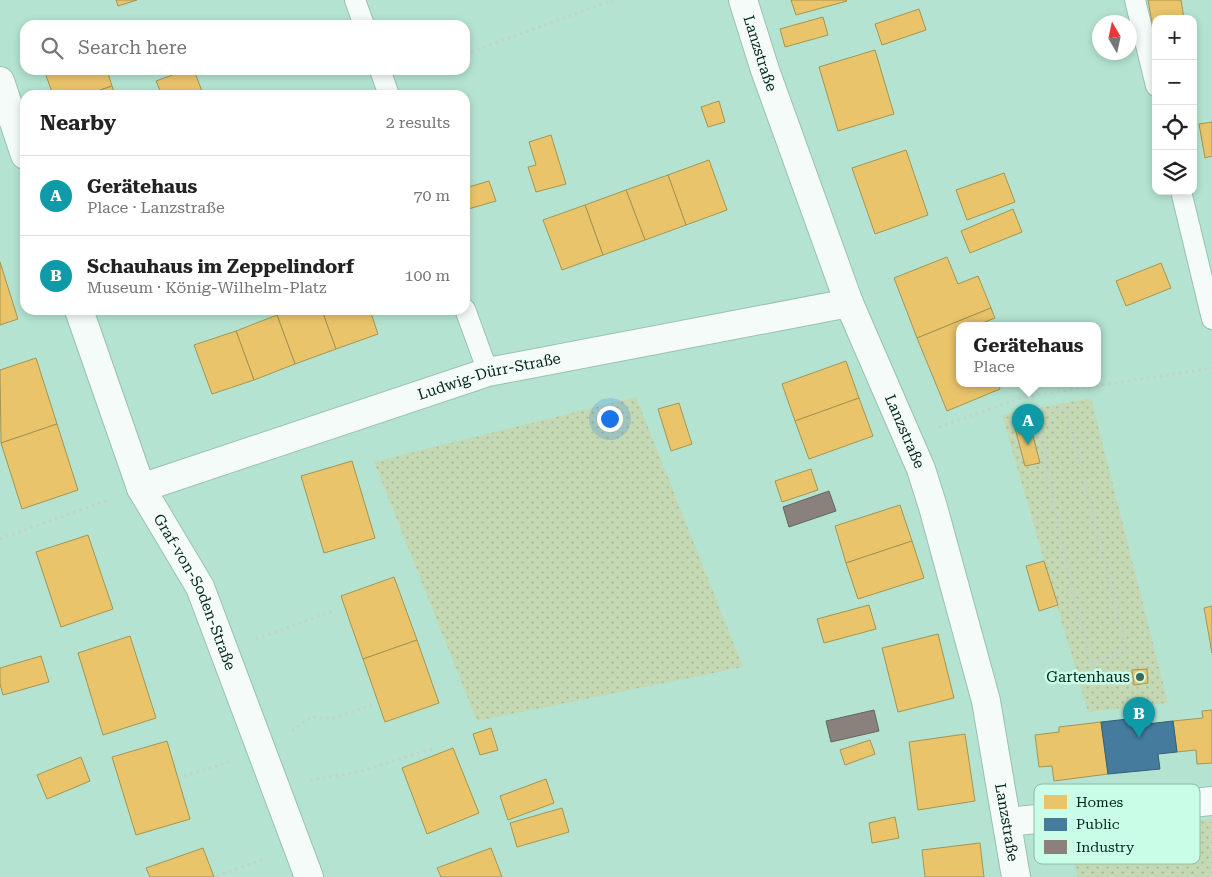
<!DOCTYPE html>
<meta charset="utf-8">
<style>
body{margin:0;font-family:"Roboto Serif",serif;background:#f2f2f2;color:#222}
.controls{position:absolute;right:15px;top:15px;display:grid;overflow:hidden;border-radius:10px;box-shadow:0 2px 8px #0003}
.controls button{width:45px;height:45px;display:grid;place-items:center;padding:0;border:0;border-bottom:1px solid #e0e0e0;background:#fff;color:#222;font:25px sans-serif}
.compass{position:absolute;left:1092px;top:15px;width:45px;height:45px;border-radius:50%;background:#fff;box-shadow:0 2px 8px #0003;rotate:351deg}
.you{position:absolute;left:609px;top:418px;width:18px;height:18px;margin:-12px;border:4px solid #fff;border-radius:50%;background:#1a73e8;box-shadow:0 0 0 8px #1a73e833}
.badge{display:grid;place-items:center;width:32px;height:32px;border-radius:50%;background:#3f685a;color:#fff;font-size:16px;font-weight:700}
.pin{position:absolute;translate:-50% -41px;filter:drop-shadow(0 1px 2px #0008)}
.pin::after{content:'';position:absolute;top:26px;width:18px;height:15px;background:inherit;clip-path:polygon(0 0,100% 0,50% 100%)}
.popup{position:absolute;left:956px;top:322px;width:145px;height:65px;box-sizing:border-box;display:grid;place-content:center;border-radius:10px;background:#fff;filter:drop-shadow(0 1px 4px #0005);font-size:16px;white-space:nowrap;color:#767676}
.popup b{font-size:19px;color:#222}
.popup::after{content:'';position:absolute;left:50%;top:100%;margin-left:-10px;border:10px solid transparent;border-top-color:#fff}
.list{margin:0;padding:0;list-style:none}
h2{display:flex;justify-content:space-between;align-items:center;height:65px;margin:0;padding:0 20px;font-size:21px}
h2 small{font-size:16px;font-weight:400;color:#767676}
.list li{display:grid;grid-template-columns:32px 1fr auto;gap:15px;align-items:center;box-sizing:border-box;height:80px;padding:0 20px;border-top:1px solid #e0e0e0}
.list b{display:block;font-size:19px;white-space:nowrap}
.list p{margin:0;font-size:16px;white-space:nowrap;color:#767676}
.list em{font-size:16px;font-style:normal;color:#767676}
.icon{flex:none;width:28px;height:28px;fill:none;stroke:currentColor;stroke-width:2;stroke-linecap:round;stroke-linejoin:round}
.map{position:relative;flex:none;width:1212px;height:877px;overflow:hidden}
.search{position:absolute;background:#fff;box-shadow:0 2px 8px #0003;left:20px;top:20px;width:450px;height:55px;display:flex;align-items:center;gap:12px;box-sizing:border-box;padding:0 18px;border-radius:15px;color:#767676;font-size:19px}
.panel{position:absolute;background:#fff;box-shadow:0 2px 8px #0003;left:20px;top:90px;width:450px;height:225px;border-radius:15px}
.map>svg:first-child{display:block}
.grass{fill:url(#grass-dots)}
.homes{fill:#e9c46a;stroke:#a39552}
.public{fill:#457b9d;stroke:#306276}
.industry{fill:#8a817c;stroke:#61665f}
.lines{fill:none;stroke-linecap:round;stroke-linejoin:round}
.service-casing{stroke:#9ac0b1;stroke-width:22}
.minor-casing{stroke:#9ac0b1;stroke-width:30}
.path{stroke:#c2d2cc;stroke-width:3;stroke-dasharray:2.5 4;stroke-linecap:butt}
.service{stroke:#f4fbf8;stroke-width:20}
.minor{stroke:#f4fbf8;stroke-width:28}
.poi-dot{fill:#3f685a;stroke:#cafde7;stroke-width:2}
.labels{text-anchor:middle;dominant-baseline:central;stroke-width:5;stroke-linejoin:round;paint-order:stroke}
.street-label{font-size:15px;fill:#00261a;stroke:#cafde7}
.poi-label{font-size:15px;fill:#00261a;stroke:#cafde7;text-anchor:end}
.key{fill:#cafde7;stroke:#8dbcaa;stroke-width:1}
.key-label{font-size:14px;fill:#00261a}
</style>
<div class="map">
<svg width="1212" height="877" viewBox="0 0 1212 877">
<defs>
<pattern id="grass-dots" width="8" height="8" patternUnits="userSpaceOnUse" patternTransform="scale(1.25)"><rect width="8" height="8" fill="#c3d8b3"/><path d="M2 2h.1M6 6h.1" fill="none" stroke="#a6b999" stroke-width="1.8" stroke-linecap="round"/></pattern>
</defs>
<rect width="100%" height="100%" fill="#b4e4d1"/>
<g class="grass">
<polygon points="636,397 743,667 477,721 374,462"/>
<polygon points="1091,398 1168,703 1088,712 1002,415"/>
<polygon points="1212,819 1212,877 1077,877 1072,834"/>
</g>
<g class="homes">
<polygon points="116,0 137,0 118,6"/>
<polygon points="791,0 846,0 847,1 796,15"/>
<polygon points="1148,0 1181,0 1184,19 1156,19 1156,28 1153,29"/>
<polygon points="919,9 926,30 882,45 875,24"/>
<polygon points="823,17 828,35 785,47 780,29"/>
<polygon points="875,50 894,114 838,131 819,67"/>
<polygon points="44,70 107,70 112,86 86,95 53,95"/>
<polygon points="186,70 194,70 203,94 162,95 156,81"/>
<polygon points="112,86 115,95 86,95"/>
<polygon points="719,101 725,122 708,127 701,107"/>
<polygon points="1212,122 1212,156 1205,158 1199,124"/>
<polygon points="551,135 566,184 536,192 528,167 536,165 529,142"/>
<polygon points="906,150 928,215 875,234 852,168"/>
<polygon points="709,160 727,210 686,225 668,175"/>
<polygon points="1004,173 1015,202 967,220 956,190"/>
<polygon points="668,175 686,225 645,240 626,190"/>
<polygon points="489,181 496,201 465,210 465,188"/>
<polygon points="626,190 645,240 603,255 585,205"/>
<polygon points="585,205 603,255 562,270 543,220"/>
<polygon points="1013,209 1022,232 970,253 961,231"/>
<polygon points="947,257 958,284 978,276 991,308 917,338 894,278"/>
<polygon points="0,262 18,319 0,325"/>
<polygon points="1161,263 1171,288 1126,306 1116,281"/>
<polygon points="991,308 995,318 975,326 959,326 959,384 998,384 1000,389 947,411 917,338"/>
<polygon points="292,310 322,310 336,349 295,364 277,315"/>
<polygon points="322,310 370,310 378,334 336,349"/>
<polygon points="277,315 295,364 254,380 236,331"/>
<polygon points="236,331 254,380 212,394 194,345"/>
<polygon points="36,358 57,424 1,443 0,370"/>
<polygon points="846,361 859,398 795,421 782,384"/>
<polygon points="859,398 873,436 809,459 795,421"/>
<polygon points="679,403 692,444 671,451 658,409"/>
<polygon points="57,424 78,490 22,509 1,443"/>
<polygon points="1030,424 1040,463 1025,466 1015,428"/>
<polygon points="352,461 375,538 324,553 301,476"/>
<polygon points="811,469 818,490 782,502 775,481"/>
<polygon points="900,505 912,541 846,563 835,526"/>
<polygon points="88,535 113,609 61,627 36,552"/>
<polygon points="912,541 924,578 858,599 846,563"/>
<polygon points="1044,561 1058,605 1039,611 1026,566"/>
<polygon points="394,577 417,640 363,659 341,596"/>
<polygon points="869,605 876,629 824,643 817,619"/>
<polygon points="1212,606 1212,653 1204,608"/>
<polygon points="938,634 954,698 898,712 882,648"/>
<polygon points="130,636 156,718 103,735 78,653"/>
<polygon points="417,640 439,703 385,722 363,659"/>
<polygon points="41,656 49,682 3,695 0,684 0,668"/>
<polygon points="1147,669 1148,683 1134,685 1132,670"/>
<polygon points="1212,710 1212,763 1197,764 1196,750 1177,752 1173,721 1203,718 1202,711"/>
<polygon points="1101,722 1108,774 1054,781 1052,766 1039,767 1035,735 1059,732 1059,727"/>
<polygon points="491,728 498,750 480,755 473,734"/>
<polygon points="965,734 975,801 918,810 909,742"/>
<polygon points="870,740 875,754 845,765 840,750"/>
<polygon points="167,741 190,819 136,835 112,757"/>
<polygon points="453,748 479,813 427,834 402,768"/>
<polygon points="81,757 90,781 47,799 37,775"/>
<polygon points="546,779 554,803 508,820 500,796"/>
<polygon points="562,808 569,832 517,847 510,823"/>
<polygon points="895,817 899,838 872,843 869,823"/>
<polygon points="980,843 984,877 925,877 922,850"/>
<polygon points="203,848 214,877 150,877 146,868"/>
<polygon points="491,848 502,877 441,877 437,868"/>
</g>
<polygon class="public" points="1146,717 1147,724 1173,721 1177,752 1158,754 1160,769 1108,774 1101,722"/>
<g class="industry">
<polygon points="829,491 836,511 789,527 783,507"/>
<polygon points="874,710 879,731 831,742 826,721"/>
</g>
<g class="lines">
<defs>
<g id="service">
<polyline points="355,0 364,25"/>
<polyline points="1135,0 1156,86"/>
<polyline points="380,70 389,95"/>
<polyline points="1181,191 1212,319"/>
<polyline points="465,309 488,372"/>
</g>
<g id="minor">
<path id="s1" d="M743 0 765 70 849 303 921 469 933 507 986 701 1016 877"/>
<polyline points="0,81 25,155"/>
<path id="s2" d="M79 310 141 488 200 587 309 877"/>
<path id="s3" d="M141 488 488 372 849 303"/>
<polyline points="1007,822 1212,801"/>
</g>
</defs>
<use href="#service" class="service-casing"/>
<use href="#minor" class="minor-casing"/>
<g class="path">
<polyline points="465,54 613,0"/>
<polyline points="415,73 422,70"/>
<polyline points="939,427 1024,397 1212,368"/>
<polyline points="0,539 108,500"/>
<polyline points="256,639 336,610"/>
<path d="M1092 664 1113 657 1126 647 1066 407 1039 414C1051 509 1075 603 1100 696"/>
<polyline points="292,731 311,717 331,719 372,705"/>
<polyline points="184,776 229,762"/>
<polyline points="310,780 358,772 435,748"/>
<polyline points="217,876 266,858"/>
</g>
<use href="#service" class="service"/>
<use href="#minor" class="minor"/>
</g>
<circle class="poi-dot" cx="1140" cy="677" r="5"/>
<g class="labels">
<g class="street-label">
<text stroke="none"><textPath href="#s1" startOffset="56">Lanzstraße</textPath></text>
<text stroke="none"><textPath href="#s3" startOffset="366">Ludwig-Dürr-Straße</textPath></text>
<text stroke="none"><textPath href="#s1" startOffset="461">Lanzstraße</textPath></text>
<text stroke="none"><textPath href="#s2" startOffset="306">Graf-von-Soden-Straße</textPath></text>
<text stroke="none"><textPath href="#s1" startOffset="866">Lanzstraße</textPath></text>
</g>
<g class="poi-label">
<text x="1130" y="677">Gartenhaus</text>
</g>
</g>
<rect x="1034" y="784" width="166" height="80" rx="8" class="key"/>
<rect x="1044" y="795" width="23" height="14" fill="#e9c46a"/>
<rect x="1044" y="818" width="23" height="13" fill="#457b9d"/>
<rect x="1044" y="840" width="23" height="14" fill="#8a817c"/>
<g class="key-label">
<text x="1076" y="807">Homes</text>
<text x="1076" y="829">Public</text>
<text x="1076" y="852">Industry</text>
</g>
</svg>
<div class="controls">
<button>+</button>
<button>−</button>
<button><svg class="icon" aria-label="locate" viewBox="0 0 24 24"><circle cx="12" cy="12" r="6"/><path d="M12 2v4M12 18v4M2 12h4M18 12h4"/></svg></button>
<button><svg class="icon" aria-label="layers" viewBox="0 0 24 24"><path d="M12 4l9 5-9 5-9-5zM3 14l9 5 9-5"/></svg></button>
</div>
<svg class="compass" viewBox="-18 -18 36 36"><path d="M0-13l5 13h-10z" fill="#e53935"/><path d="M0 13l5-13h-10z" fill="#767676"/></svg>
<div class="you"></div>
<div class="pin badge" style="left:1028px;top:445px;background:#0f9aa8">A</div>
<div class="popup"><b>Gerätehaus</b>Place</div>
<div class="pin badge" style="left:1139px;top:738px;background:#0f9aa8">B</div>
<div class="search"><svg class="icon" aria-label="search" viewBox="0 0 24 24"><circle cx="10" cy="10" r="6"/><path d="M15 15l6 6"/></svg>Search here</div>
<section class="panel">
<h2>Nearby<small>2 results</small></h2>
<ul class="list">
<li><span class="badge" style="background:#0f9aa8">A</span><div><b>Gerätehaus</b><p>Place · Lanzstraße</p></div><em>70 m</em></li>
<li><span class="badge" style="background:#0f9aa8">B</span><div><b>Schauhaus im Zeppelindorf</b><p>Museum · König-Wilhelm-Platz</p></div><em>100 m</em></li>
</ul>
</section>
</div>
